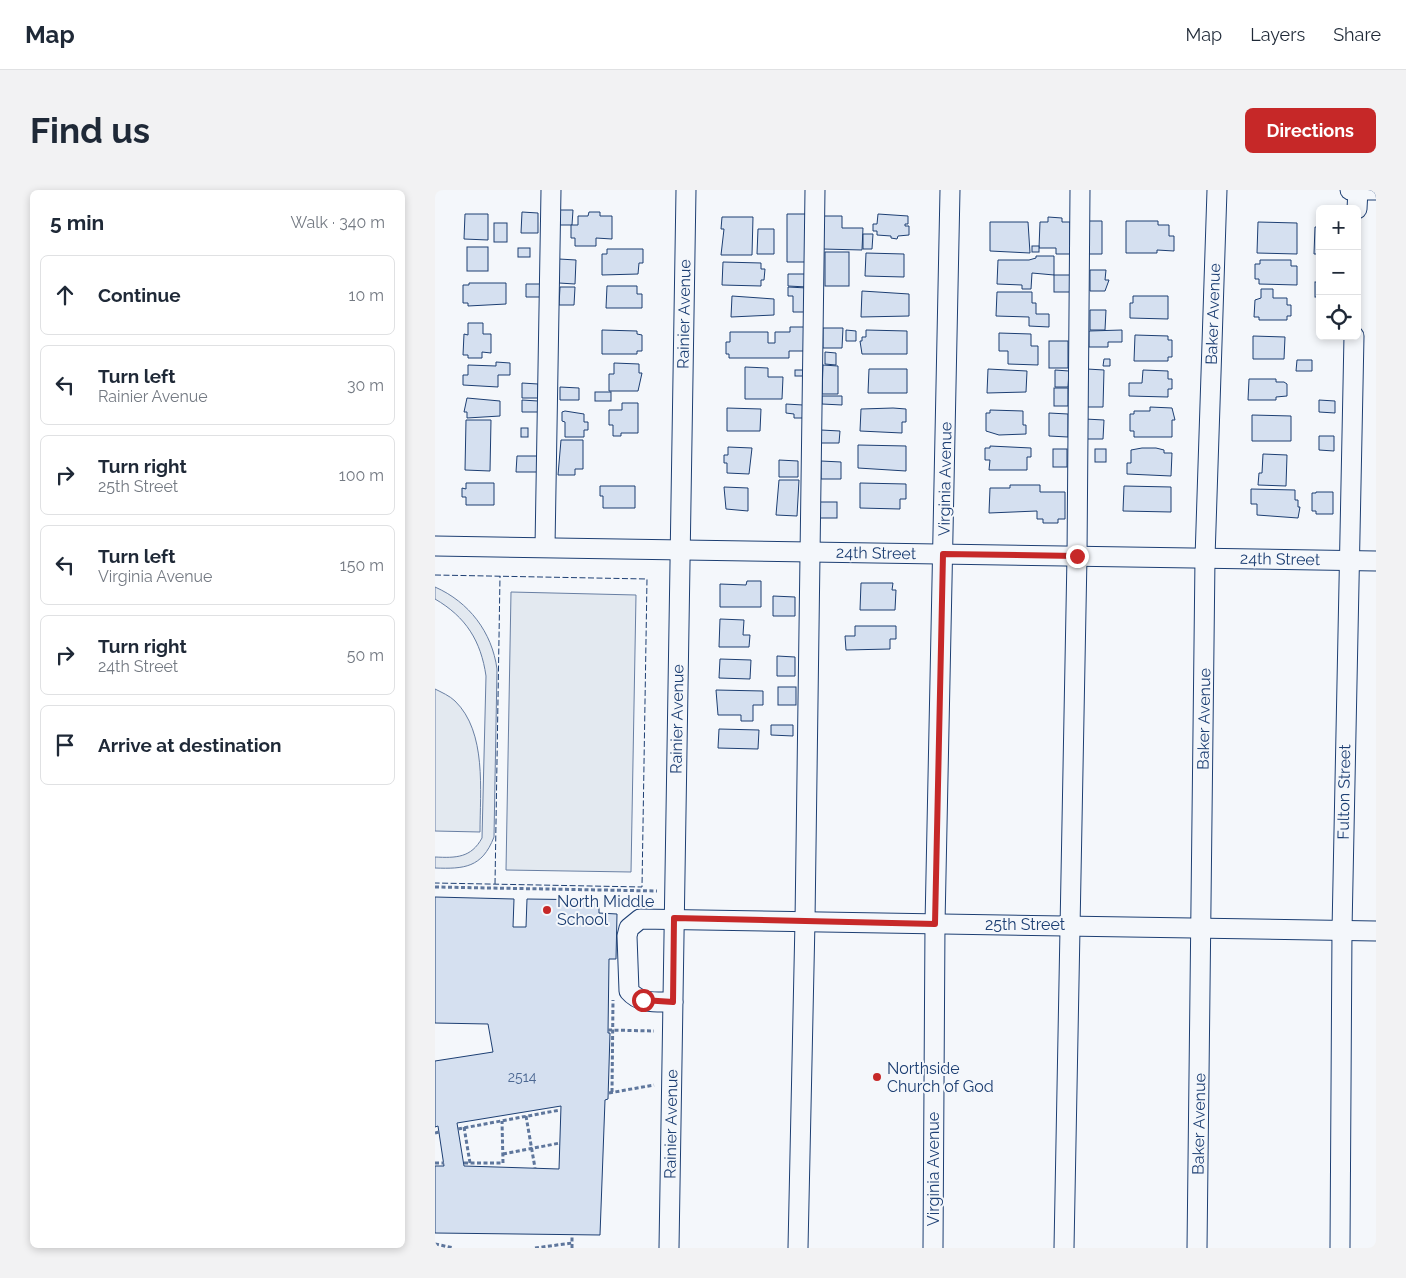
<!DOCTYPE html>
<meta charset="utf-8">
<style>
body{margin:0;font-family:Raleway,sans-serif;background:#f2f2f3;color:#1f2937}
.controls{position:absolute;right:15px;top:15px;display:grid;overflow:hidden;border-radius:8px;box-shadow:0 2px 8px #0003}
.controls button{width:45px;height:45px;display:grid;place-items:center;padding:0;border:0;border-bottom:1px solid #e0e1e3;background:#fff;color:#1f2937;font:25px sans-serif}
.stop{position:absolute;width:15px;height:15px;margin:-11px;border:4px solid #c62828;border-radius:50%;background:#fff}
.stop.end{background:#c62828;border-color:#fff;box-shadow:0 1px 5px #0008}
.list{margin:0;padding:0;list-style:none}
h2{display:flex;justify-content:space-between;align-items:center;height:65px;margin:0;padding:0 20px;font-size:21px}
h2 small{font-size:16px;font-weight:400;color:#747a83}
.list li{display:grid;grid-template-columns:32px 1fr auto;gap:15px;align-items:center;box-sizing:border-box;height:80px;margin:0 10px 10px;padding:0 10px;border:1px solid #e0e1e3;border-radius:8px}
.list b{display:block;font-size:19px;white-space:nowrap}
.list p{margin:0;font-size:16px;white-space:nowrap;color:#747a83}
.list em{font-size:16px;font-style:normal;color:#747a83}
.icon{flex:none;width:28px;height:28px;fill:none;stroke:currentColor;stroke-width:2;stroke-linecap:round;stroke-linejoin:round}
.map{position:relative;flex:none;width:941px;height:1058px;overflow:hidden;border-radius:8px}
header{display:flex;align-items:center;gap:30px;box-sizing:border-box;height:70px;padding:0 25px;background:#fff;border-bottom:1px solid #e0e1e3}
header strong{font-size:24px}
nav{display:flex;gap:28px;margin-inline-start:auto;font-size:18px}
.intro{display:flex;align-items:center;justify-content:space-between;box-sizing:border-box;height:120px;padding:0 30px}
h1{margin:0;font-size:35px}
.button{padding:12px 22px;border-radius:8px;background:#c62828;color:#fff;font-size:18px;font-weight:700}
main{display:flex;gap:30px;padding:0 30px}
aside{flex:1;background:#fff;border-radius:8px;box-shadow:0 2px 8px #0003}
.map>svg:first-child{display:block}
.green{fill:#e3e9f0;stroke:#687fa3}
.building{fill:#d5e0f0;stroke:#1d3f73;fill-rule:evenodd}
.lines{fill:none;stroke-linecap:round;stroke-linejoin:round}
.minor-casing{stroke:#1d3f73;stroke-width:21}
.path{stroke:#5e769c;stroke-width:3;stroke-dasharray:4 2.5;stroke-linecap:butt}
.minor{stroke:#f4f7fb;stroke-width:19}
.fence{stroke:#1d3f73;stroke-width:1;stroke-dasharray:6 2.5;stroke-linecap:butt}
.route{stroke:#c62828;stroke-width:6}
.poi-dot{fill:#c62828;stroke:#f4f7fb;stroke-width:2}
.labels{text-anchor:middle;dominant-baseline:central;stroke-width:4;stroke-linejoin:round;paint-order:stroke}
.number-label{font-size:14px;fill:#4b6792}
.street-label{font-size:16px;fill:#1d3f73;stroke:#f4f7fb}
.poi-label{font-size:16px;fill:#1d3f73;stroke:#f4f7fb;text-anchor:start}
</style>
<header>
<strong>Map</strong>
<nav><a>Map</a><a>Layers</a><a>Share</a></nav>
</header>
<div class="intro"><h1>Find us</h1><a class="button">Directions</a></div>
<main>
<aside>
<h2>5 min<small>Walk · 340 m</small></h2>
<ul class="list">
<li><svg class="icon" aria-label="ahead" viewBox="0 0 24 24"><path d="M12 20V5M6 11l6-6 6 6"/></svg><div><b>Continue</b></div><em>10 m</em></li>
<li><svg class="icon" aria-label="left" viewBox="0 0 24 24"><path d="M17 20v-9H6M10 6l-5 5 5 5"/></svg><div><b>Turn left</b><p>Rainier Avenue</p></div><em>30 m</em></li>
<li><svg class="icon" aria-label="right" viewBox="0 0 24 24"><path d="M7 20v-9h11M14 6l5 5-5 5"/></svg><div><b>Turn right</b><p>25th Street</p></div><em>100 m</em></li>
<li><svg class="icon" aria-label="left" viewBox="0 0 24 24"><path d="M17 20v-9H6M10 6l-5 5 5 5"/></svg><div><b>Turn left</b><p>Virginia Avenue</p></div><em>150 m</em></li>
<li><svg class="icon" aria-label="right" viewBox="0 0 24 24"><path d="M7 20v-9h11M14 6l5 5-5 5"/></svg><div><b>Turn right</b><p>24th Street</p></div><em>50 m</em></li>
<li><svg class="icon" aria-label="arrive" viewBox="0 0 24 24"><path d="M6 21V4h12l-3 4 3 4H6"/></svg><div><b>Arrive at destination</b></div></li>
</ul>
</aside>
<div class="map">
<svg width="941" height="1058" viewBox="0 0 941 1058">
<rect width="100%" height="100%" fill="#f4f7fb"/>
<g class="green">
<path d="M0 397C34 412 57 442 62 479L59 647C47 678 29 679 0 678V667C21 668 36 668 47 648L51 486C46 451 31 427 0 409Z"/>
<polygon points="76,402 201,405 196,682 71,680"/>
<path d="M0 499C6 502 15 506 20 511 52 542 45 601 45 642L0 641Z"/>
</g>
<g class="building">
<polygon points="125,20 138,20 137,35 125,35"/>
<polygon points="87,22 103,23 103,43 86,43"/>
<polygon points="154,22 165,22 165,26 177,26 177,49 161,48 161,56 140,56 140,48 136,48 136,35 143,35 143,26 153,26"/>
<polygon points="30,24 53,24 53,50 29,49"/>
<polygon points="352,24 374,24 373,72 352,72"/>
<polygon points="443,24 473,26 473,34 470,34 470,36 474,36 474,45 463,46 462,49 456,48 456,46 442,45 442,41 438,41 438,34 442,34"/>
<polygon points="389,26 407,26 407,38 428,38 427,60 388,59"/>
<polygon points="287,27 318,27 317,65 286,65 289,39 286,39"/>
<polygon points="613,27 627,28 627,32 635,32 635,55 637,55 637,64 621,64 621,58 604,58 605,32 613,32"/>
<polygon points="654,31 667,31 667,64 653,64"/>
<polygon points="691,31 723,31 723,35 734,35 734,46 739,46 739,61 722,60 722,63 691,63"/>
<polygon points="555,32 593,32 595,63 555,61"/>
<polygon points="823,32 862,33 862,64 822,63"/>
<rect x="59" y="33" width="13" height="19"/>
<polygon points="880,37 885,37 885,64 879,64"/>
<polygon points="323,39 339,39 339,64 322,64"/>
<polygon points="428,44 438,44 437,59 428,59"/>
<rect x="597" y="56" width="7" height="6"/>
<rect x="32" y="57" width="21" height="24"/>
<rect x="83" y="58" width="12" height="9"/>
<polygon points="172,59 208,59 208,73 204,73 203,84 167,85 167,64 172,64"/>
<rect x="390" y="62" width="24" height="34"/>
<polygon points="431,63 469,64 469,87 430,86"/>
<polygon points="601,66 619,66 619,85 597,83 596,99 587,99 587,95 562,94 563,70 594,70 601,68"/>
<polygon points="124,69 141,70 140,94 124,93"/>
<polygon points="825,70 856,70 856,76 862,76 862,95 824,94 824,89 820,89 820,74 825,74"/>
<polygon points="288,72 326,73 326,79 330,79 329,90 326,90 326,96 287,95"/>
<polygon points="655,80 671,80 670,90 674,90 670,101 655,101"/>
<polygon points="353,84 372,84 372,97 353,96"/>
<rect x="619" y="85" width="17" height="17"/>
<rect x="880" y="92" width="5" height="15"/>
<polygon points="34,93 71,93 71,114 33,116 33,113 28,113 28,95 34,95"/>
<polygon points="91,94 107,94 106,107 91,107"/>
<polygon points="172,96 202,96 202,104 207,104 207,118 171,118"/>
<polygon points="125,97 140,97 139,115 124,115"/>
<polygon points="353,97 372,98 372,122 358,122 358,106 353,106"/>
<polygon points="826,99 838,99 838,108 852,108 852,115 856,115 856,126 852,126 852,130 824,130 824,127 819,127 820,110 826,108"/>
<polygon points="427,101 474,104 474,126 426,127"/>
<polygon points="562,102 597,102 597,113 601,113 601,124 614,124 614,137 594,136 594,127 561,126"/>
<polygon points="297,106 339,109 339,125 296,127"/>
<polygon points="698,106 733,106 733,129 695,128 695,113 698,113"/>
<rect x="882" y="108" width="3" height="20"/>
<polygon points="655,120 671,120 670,140 655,140"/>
<polygon points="33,133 48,133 48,144 56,144 56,163 47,162 47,168 33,168 33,165 28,165 29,144 33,145"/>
<polygon points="355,137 371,137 371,161 354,161 354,168 294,168 294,164 291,164 291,152 295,152 295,142 333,142 333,153 340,153 340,142 355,142"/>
<polygon points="388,138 408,138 407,158 388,158"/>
<polygon points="167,140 202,141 202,144 207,145 207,161 202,161 202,164 167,164"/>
<polygon points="411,140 421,141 421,151 411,151"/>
<polygon points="431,140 472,141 472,164 427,164 425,151 427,151 427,147 431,147"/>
<polygon points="687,140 687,152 673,152 673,157 654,157 654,141"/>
<polygon points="564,143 596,144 596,156 603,156 603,175 573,174 573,161 564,161"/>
<polygon points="700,145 733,146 733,150 737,150 737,167 733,167 733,171 699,171"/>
<polygon points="818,146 850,147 849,169 818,169"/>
<rect x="614" y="151" width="19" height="27"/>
<polygon points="390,162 401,163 401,175 390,174"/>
<polygon points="669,169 675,169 675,176 668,176"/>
<polygon points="862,170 877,170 877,181 861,181"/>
<polygon points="61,172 75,173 75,185 63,185 63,197 28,195 28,185 33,185 33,175 61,176"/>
<polygon points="179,173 204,174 204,183 207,183 203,201 174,201 174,184 179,184"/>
<polygon points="388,175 403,176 403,204 387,204"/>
<polygon points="310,177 333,178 333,187 348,187 347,209 310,209"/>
<polygon points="434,179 472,179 472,203 433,203"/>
<polygon points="553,179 592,181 591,202 552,203"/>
<polygon points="652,179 669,180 668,217 652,217"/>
<rect x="360" y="180" width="10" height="6"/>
<polygon points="620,180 634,181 633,197 620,197"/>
<polygon points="708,180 733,181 733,189 737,189 737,199 733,199 733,207 694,206 694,193 707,193"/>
<polygon points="814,189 841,189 841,192 849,192 852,194 852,206 841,207 841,210 813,210"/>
<polygon points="87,193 103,194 103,208 87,208"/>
<polygon points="125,197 144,198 144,210 125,210"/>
<rect x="619" y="198" width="14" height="18"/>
<rect x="160" y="202" width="16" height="9"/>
<polygon points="387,206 407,206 407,215 387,214"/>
<polygon points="32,208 65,211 65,226 32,228 32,222 29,222"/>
<polygon points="87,210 103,211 103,222 87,222"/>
<polygon points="884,210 900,211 900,223 884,222"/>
<polygon points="187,213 203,213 203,243 186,243 186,246 178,246 178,235 174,235 174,220 187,220"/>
<polygon points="351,214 368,215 368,228 359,228 359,224 351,223"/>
<polygon points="715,217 737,218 740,230 737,230 737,247 699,247 699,241 695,241 695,224 699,224 699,221 715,221"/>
<polygon points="292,218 326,219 325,241 292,241"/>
<polygon points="458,218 471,219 471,232 467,232 467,243 425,241 426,219"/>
<polygon points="555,220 588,221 588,235 591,235 591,244 564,245 551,241 551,223 555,223"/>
<polygon points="130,221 149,224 149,232 153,232 153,240 149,240 149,247 130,247 130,232 127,231 127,222"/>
<polygon points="614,223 633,224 633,247 614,246"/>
<polygon points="817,225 856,226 856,251 817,251"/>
<polygon points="650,229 669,230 668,249 649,249"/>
<polygon points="31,230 56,230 55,281 30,280"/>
<rect x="86" y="238" width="7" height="9"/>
<polygon points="386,240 405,241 404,253 386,253"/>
<polygon points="884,246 899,246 899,261 884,260"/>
<polygon points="126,250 148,250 148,279 140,279 140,285 123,285"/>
<polygon points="423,255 471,256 471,281 423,278"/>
<polygon points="555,256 596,258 596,267 592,267 592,280 554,280 555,270 550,270 550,258 555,258"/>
<polygon points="293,257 317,258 314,284 292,283 292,273 289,273 289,265 293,265"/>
<polygon points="707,258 721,258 729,260 729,263 737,263 736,286 692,284 692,273 696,273 696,260"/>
<rect x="618" y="259" width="14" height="18"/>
<rect x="660" y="259" width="11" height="13"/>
<polygon points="828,264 852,265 851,296 823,295 824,283 827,283"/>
<polygon points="82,266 105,266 104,282 81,282"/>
<polygon points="344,270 363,271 363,287 344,287"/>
<polygon points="386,271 406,272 406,289 386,289"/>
<polygon points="344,290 364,290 362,326 341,325"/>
<polygon points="31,293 59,293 59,315 31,315 31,307 27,307 27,298 31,299"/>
<polygon points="425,293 471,294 471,309 465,309 465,319 425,318"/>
<polygon points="575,295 605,295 605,302 630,302 630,329 623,329 623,333 608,333 608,329 602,329 602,321 554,323 555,298 575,298"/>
<polygon points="165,296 200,296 200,318 168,318 168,306 165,306"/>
<polygon points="689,296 736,297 736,322 688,321"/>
<polygon points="289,297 313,298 313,321 291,319"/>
<polygon points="816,299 860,300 860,310 863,310 863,317 865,317 863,328 822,325 822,314 816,314"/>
<polygon points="881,302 898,302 898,324 881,324 881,321 877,321 877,303 881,303"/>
<rect x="385" y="312" width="17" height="16"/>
<polygon points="312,391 326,391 326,417 285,417 285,394 311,395"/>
<polygon points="426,393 458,393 457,400 461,400 460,420 425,420"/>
<polygon points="338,406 360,407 360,426 338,426"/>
<polygon points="285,429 309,430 308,445 315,445 314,457 284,457"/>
<polygon points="420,436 461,436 461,449 455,449 455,459 411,460 410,446 420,446"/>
<polygon points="342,466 360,467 360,486 342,486"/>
<polygon points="285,469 316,470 315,489 284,488"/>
<rect x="343" y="497" width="18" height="18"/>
<polygon points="281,500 328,501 328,515 318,515 318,531 306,531 306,525 283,525"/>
<polygon points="336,535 358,535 358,546 336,545"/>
<polygon points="284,539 324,540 323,559 283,558"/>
<path d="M0 707 79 709 78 737H91L92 709 164 710V723L182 724 181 769H174L173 843H175L173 909 170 910 165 1045 0 1043V976H9L3 936 0 937V871L58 862 53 834 0 833ZM126 916 124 979 29 976 22 933Z"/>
</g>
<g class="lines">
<defs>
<g id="minor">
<polyline points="915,0 941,0"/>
<polyline points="922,19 923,0"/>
<polyline points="0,356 941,371"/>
<polyline points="110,357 116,0"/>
<path d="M238 812C221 812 205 814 194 801L192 746 194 738 205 729 941 741"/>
<polyline points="234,1058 251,0"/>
<polyline points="363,1058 370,731 380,0"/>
<polyline points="498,1058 500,734 515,0"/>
<polyline points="629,1058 642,366 645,0"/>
<polyline points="762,1058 770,368 782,0"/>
<polyline points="905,1058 907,740 919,146"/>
</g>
</defs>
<use href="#minor" class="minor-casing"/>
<g class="path">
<polyline points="0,697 222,701"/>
<polyline points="173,840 219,841"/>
<polyline points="177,902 178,810"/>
<polyline points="174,903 219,895"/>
<polyline points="91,926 100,978"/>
<polyline points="29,937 35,973"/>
<polyline points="23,939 125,920"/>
<polyline points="0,943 4,942"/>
<polyline points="68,964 125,953"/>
<polyline points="0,973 9,973"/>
<polyline points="29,973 68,973 67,931"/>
<polyline points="0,1054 19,1058"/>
<polyline points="100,1058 137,1053"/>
<polyline points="137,1058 137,1045"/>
</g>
<use href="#minor" class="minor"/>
<g class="fence">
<polyline points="0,385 212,389 207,697 0,693"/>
<polyline points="60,694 65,386"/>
</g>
</g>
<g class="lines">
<polyline class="route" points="208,810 238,812 239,728 500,734 508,364 642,366"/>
</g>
<g class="poi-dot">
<circle cx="112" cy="720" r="5"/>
<circle cx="442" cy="887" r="5"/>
</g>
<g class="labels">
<g class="number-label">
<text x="87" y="887">2514</text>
</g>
<g class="street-label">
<text transform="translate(249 124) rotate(-89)">Rainier Avenue</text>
<text transform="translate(778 124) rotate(-88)">Baker Avenue</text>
<text transform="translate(510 289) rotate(-89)">Virginia Avenue</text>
<text transform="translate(441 363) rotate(1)">24th Street</text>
<text transform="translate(845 369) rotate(1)">24th Street</text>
<text transform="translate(242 529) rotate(-89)">Rainier Avenue</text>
<text transform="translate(769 529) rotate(-89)">Baker Avenue</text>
<text transform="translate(909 602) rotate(-89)">Fulton Street</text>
<text x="590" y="734">25th Street</text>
<text transform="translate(236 934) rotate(-89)">Rainier Avenue</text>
<text transform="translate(764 934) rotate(-89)">Baker Avenue</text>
<text transform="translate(498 979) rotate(-90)">Virginia Avenue</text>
</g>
<g class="poi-label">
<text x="122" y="711">North Middle<tspan x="122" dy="18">School</tspan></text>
<text x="452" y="878">Northside<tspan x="452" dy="18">Church of God</tspan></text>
</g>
</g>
</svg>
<div class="controls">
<button>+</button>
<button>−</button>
<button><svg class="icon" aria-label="locate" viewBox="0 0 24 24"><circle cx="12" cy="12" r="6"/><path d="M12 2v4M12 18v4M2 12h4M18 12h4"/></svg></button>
</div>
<div class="stop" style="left:208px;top:810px"></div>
<div class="stop end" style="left:642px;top:366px"></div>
</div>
</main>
